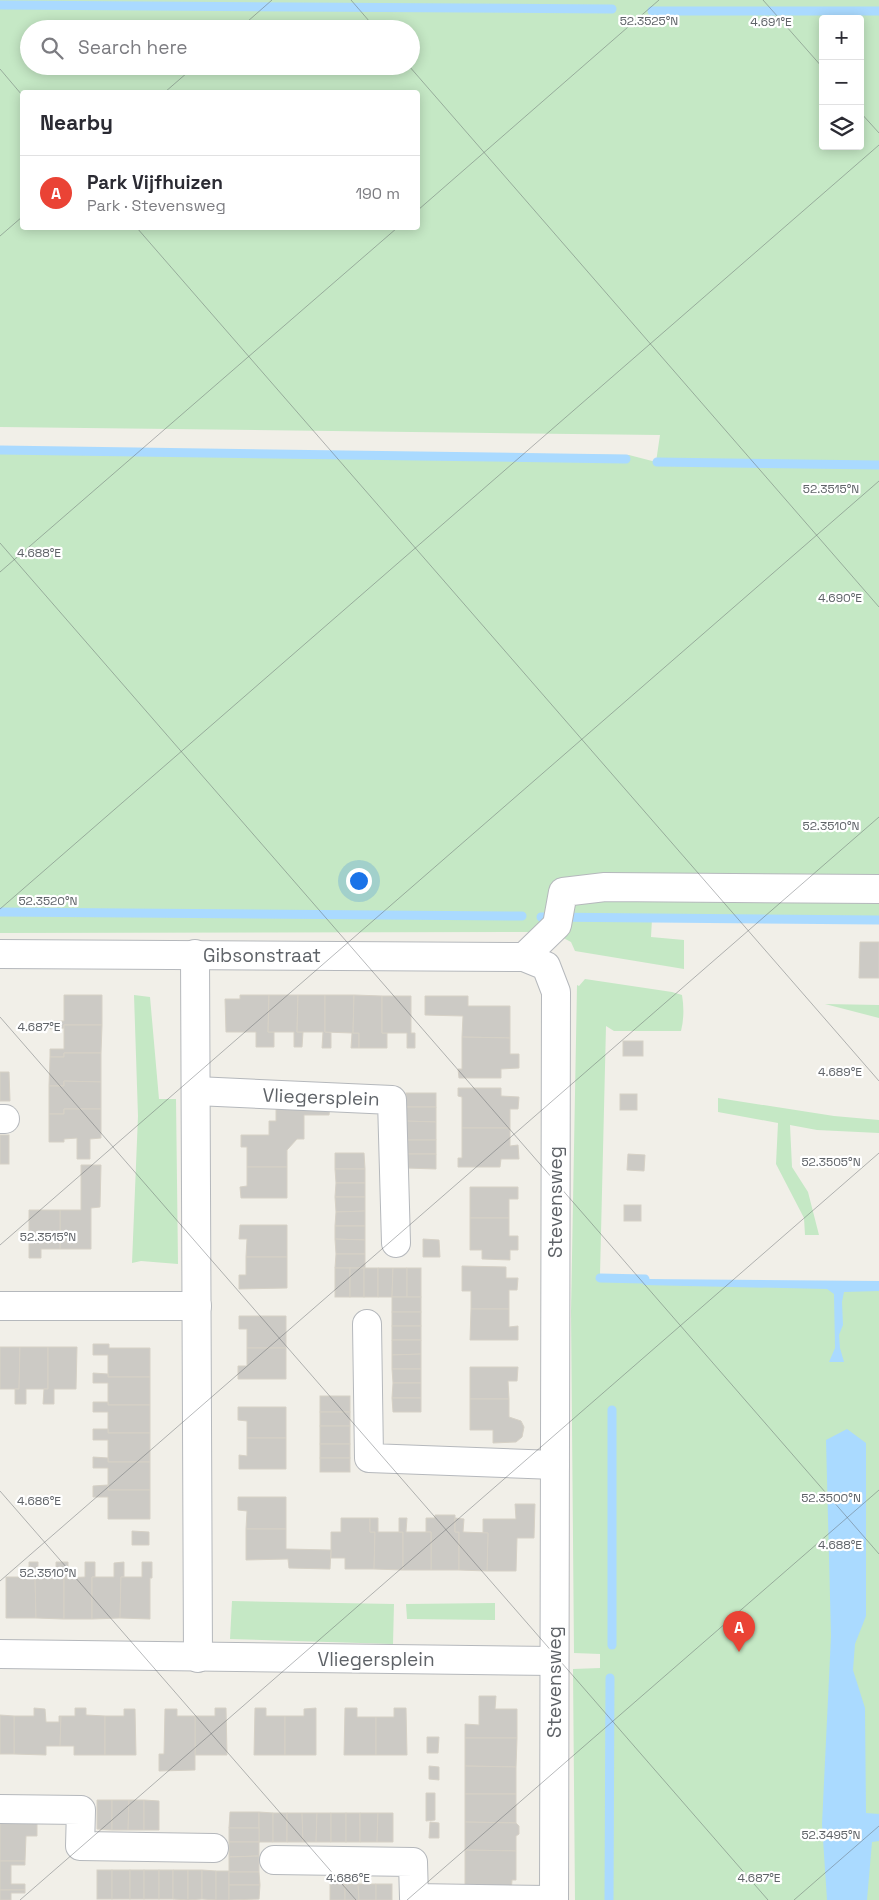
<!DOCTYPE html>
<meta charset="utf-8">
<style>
body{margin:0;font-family:"Space Grotesk",sans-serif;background:#f2f2f3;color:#2b2b33}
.controls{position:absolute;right:15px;top:15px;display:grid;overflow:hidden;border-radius:5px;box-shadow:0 2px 12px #0003}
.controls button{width:45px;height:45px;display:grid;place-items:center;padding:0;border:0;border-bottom:1px solid #e1e1e2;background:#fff;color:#2b2b33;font:25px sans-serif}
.you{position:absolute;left:358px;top:880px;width:18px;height:18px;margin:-12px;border:4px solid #fff;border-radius:50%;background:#1a73e8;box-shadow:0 0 0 8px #1a73e833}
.badge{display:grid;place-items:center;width:32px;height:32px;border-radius:50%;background:#ea4335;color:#fff;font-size:16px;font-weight:700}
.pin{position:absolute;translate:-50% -41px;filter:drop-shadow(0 1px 2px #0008)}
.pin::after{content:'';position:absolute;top:26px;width:18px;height:15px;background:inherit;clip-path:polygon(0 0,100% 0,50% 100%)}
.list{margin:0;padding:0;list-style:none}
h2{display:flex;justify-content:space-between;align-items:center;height:65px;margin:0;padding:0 20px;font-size:21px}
h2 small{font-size:16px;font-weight:400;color:#7c7c81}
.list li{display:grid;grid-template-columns:32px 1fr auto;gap:15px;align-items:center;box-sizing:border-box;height:75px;padding:0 20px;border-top:1px solid #e1e1e2}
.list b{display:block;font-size:19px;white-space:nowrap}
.list p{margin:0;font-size:16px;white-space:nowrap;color:#7c7c81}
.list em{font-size:16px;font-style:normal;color:#7c7c81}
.icon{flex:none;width:28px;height:28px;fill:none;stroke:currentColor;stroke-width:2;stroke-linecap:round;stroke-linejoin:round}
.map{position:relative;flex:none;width:879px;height:1900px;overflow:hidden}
.search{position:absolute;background:#fff;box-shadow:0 2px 12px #0003;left:20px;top:20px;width:400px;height:55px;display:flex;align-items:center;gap:12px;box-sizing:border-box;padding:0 18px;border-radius:28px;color:#7c7c81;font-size:19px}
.panel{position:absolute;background:#fff;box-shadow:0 2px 12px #0003;left:20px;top:90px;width:400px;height:140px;border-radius:5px}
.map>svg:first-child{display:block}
.green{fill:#c5e8c5;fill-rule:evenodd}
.water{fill:#aadaff}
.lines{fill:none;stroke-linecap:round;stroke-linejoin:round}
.stream{stroke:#aadaff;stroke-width:9}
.building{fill:#cccac5;stroke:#d6d1c6}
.minor-casing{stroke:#b5b8bc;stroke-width:30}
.minor{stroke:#fff;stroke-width:28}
.ticks{fill:none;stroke:#5f6368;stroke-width:1;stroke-opacity:0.45}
.labels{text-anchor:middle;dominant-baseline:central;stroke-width:4.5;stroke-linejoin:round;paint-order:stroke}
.street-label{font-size:19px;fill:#5f6368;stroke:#fff}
.ticks-label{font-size:12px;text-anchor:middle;fill:#5f6368;stroke:#fff;stroke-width:4.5;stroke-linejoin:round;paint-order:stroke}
</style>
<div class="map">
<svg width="879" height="1900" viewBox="0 0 879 1900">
<rect width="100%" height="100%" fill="#f1efe8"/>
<g class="green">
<path d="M0 0H879V920L652 919 651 937 684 940V969L575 951 571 942 552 932 0 933V447L629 455 656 462 660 435 0 427ZM823 19H860V146H823ZM29 29H411V66H29ZM22 92H418V228H22Z"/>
<path d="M585 979 672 992 682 995C684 1007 684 1019 681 1031H614L606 1026 600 1275 645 1279 879 1291V1900H575L573 1669 600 1668V1654L574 1653 571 1312 577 985 579 986Z"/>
<polygon points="134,995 150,997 159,1099 176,1099 178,1264 141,1261 132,1263 138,1116"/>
<polygon points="825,1004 879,1005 879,1018"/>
<polygon points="718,1098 834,1116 879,1120 879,1133 817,1130 790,1125 792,1167 808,1192 819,1235 805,1235 804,1218 776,1164 778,1123 718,1112"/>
<polygon points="232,1601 394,1604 393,1644 230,1639"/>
<polygon points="495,1603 495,1620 407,1619 406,1604"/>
</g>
<g class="water">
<polygon points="645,1279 879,1281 879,1291 844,1292 842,1302 843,1325 839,1335 840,1348 844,1362 829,1362 835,1348 834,1294 827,1289 643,1285"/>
<polygon points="847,1429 866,1443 866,1616 855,1644 853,1670 865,1708 866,1813 879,1814 879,1841 872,1842 867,1900 827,1900 822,1824 831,1636 826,1440"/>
</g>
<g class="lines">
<g class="stream">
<polyline points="0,5 612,9"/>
<polyline points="652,11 879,11"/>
<polyline points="0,450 626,459"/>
<polyline points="657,462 879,465"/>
<polyline points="0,912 522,916"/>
<polyline points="541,917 879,920"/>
<polyline points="600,1278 645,1279"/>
<polyline points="612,1410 612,1645"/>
<polyline points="609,1900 610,1678"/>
</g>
</g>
<g class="building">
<polygon points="860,942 879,942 879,978 859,978"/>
<polygon points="64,995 102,995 102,1025 64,1025 64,1028 50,1029 50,1021 64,1021"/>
<polygon points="240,995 269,995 268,1032 274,1032 274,1047 256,1047 256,1032 226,1032 225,999 240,999"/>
<polygon points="269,995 298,995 297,1032 303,1032 302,1047 294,1047 294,1032 268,1032"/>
<polygon points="298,995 325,995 325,1032 331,1033 331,1048 322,1048 323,1032 297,1032"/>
<polygon points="325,995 354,995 353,1033 359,1033 359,1048 351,1048 352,1033 325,1032"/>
<polygon points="354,995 382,996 382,1033 387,1033 387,1048 359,1048 359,1033 353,1033"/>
<polygon points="382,996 411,996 411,1033 415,1033 415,1048 407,1048 407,1033 382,1033"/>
<polygon points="425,996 468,996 468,1006 510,1006 510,1038 462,1037 463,1016 425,1015"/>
<polygon points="64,1025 102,1025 101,1053 64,1053 64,1057 50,1057 50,1049 64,1049"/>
<polygon points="462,1037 510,1038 510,1054 519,1054 519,1068 501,1069 501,1078 459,1078 458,1069 462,1069"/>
<rect x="623" y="1041" width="20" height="15"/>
<polygon points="64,1053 101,1053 101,1082 64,1081 64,1086 49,1086 50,1057 64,1057"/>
<polygon points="0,1072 9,1072 10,1101 0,1101"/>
<polygon points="64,1081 101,1082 101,1109 64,1109 64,1114 49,1114 49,1086 64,1086"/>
<polygon points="458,1088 501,1088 501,1096 519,1097 518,1109 510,1109 510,1128 462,1128 462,1097 458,1096"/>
<rect x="406" y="1093" width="30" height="14"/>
<rect x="620" y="1094" width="17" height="16"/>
<polygon points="276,1107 330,1107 329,1115 304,1115 304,1139 297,1139 287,1150 287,1167 247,1167 247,1147 241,1147 241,1135 269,1135 269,1121 276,1121"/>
<polygon points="406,1107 436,1107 436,1122 406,1121"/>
<polygon points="64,1109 101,1109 101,1138 90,1139 90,1159 77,1159 77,1138 64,1139 64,1142 49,1142 49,1114 64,1114"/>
<polygon points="406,1121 436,1122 436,1140 406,1140"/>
<polygon points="462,1128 510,1128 510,1146 518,1145 519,1159 501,1159 500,1167 458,1167 458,1158 462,1158"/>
<rect x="0" y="1135" width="9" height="29"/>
<rect x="406" y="1140" width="30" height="14"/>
<polygon points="335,1153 364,1153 365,1169 335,1169"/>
<polygon points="406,1154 436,1154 436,1169 406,1168"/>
<polygon points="628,1154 645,1155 644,1171 627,1170"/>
<polygon points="81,1165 101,1165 100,1207 91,1208 91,1249 60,1249 60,1210 81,1210"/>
<polygon points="247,1167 287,1167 287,1198 241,1198 240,1187 247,1186"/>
<polygon points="335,1169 365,1169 365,1183 336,1183"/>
<polygon points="336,1183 365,1183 365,1197 335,1197"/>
<polygon points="470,1187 518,1187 518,1199 509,1199 509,1218 470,1218"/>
<polygon points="335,1197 365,1197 365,1211 336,1212"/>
<rect x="624" y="1205" width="17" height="16"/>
<polygon points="29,1210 60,1210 60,1249 41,1249 41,1258 29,1258"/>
<polygon points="365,1211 365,1226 335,1226 336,1212"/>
<polygon points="470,1218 509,1218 509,1236 518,1236 518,1250 510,1250 510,1260 482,1259 482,1250 470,1250"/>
<polygon points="240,1225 287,1225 287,1257 246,1257 247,1239 239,1239"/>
<polygon points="335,1226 365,1226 365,1240 335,1239"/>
<polygon points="335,1239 365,1240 365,1254 336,1254"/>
<polygon points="423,1239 439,1240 440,1257 423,1257"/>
<polygon points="336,1254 365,1254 365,1268 335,1268"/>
<polygon points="246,1257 287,1257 287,1288 239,1289 239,1275 246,1275"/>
<polygon points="462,1266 506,1267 506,1278 518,1278 517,1290 509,1290 509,1309 471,1309 471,1291 462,1291"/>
<rect x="335" y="1268" width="15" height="29"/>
<rect x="350" y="1268" width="14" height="29"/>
<rect x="364" y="1268" width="14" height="29"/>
<polygon points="378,1268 393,1268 392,1297 378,1297"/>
<polygon points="393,1268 407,1268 407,1297 392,1297"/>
<rect x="407" y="1268" width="14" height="29"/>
<rect x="392" y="1297" width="29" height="15"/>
<polygon points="471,1309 509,1309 509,1327 518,1326 518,1340 470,1340"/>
<rect x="392" y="1312" width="29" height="14"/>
<polygon points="239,1316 286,1316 286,1348 247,1348 247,1329 239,1329"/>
<rect x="392" y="1326" width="29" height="14"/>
<polygon points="392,1340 421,1340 421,1354 392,1355"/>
<polygon points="93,1344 109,1344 109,1348 150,1348 150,1377 108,1377 108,1355 93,1355"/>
<polygon points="0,1347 20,1347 19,1389 0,1389"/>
<polygon points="20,1347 48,1347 48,1389 26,1389 26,1404 15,1404 15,1389 19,1389"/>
<polygon points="48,1347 77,1347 76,1389 54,1389 54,1404 43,1404 44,1389 48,1389"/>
<polygon points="247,1348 286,1348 286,1379 238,1379 238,1366 247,1366"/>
<polygon points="421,1354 421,1369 392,1369 392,1355"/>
<polygon points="470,1367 518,1367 517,1381 508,1381 509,1399 470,1399"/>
<polygon points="392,1369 421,1369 421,1383 393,1383"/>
<polygon points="93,1373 108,1374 108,1377 150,1377 150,1405 108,1405 108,1383 93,1383"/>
<polygon points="393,1383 421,1383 421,1398 392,1398"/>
<rect x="320" y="1396" width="30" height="16"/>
<polygon points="392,1398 421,1398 421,1412 393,1412"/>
<polygon points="470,1399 509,1399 509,1417 521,1421 524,1427 522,1437 516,1442 493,1443 493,1430 470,1430"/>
<polygon points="93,1402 108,1402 108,1405 150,1405 150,1433 108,1433 108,1412 93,1412"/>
<polygon points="238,1407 286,1407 286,1438 247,1438 247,1421 238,1420"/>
<rect x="320" y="1412" width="30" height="14"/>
<rect x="320" y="1426" width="30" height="18"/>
<polygon points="93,1429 108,1429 108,1433 150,1433 150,1462 108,1462 108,1440 93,1440"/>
<polygon points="247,1438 286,1438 286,1469 239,1469 239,1455 247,1456"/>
<rect x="320" y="1444" width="30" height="14"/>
<polygon points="93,1457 108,1458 108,1462 150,1462 150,1490 108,1490 108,1468 93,1468"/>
<rect x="320" y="1458" width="30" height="14"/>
<polygon points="108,1485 108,1490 150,1490 150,1519 108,1519 108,1497 93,1497 93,1486"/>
<polygon points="238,1497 286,1497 286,1529 246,1529 247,1511 238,1510"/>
<polygon points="515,1504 535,1504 534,1538 517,1538 516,1571 487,1571 488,1533 483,1533 483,1519 516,1519"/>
<polygon points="435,1515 455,1515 455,1532 459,1532 459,1570 431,1570 431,1532 426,1532 426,1518 435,1518"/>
<polygon points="341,1518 370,1518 370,1532 375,1532 374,1569 345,1569 345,1558 331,1558 331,1532 341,1532"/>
<polygon points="370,1518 378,1518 378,1532 403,1532 403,1570 374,1569 375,1532 370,1532"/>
<polygon points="399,1518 407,1518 406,1532 431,1532 431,1570 403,1570 403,1532 399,1532"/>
<polygon points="455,1518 464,1519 463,1532 488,1533 487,1571 459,1570 459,1532 455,1532"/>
<polygon points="246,1529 286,1529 286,1549 331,1550 330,1569 289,1568 288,1559 246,1560"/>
<polygon points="132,1531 149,1532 149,1545 132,1545"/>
<polygon points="29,1562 38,1562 38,1578 35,1577 36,1618 6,1618 6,1577 29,1577"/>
<polygon points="56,1562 68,1562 68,1577 64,1578 64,1619 36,1618 35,1577 56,1577"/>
<polygon points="85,1562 95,1562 95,1577 92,1577 92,1619 64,1619 64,1578 85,1577"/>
<polygon points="124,1562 124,1577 121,1577 120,1618 92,1619 92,1577 114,1577 114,1563"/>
<polygon points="142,1562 152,1562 152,1578 150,1578 150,1619 120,1618 121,1577 142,1577"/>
<polygon points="479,1696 496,1696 495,1709 517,1709 517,1738 465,1738 465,1724 479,1725"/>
<polygon points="34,1708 45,1709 46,1722 59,1722 59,1716 61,1716 60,1746 46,1746 46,1755 14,1754 14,1716 34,1716"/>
<polygon points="75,1708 86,1708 86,1715 105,1716 105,1755 74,1755 74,1746 60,1746 61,1716 75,1716"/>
<polygon points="215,1708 226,1708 227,1755 195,1755 195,1716 215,1716"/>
<polygon points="255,1708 266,1708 266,1716 285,1716 285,1755 254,1755"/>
<polygon points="316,1708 316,1755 285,1755 285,1716 304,1716 304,1709"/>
<polygon points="345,1708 357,1708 357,1717 376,1717 376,1755 344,1755"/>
<polygon points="394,1708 406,1708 407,1755 376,1755 376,1717 394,1717"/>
<polygon points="124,1709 135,1709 136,1755 105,1755 105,1716 124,1716"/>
<polygon points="165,1709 177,1709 177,1716 195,1716 195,1770 159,1771 159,1754 164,1754"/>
<polygon points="0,1715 14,1716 14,1754 0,1754"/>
<polygon points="427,1737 439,1737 438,1753 427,1753"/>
<polygon points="465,1738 517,1738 516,1767 465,1766"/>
<polygon points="429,1766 439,1767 439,1780 429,1779"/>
<polygon points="465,1766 516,1767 516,1794 465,1794"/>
<polygon points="426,1793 435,1793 435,1820 426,1821"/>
<polygon points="465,1794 516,1794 516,1823 465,1822"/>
<polygon points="97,1800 112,1800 112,1830 97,1829"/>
<polygon points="112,1800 129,1800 128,1830 112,1830"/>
<polygon points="129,1800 144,1800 144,1830 128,1830"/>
<polygon points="144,1800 159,1801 159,1830 144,1830"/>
<polygon points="230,1812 259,1812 259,1828 229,1828"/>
<polygon points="259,1812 273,1813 273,1842 259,1842"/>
<rect x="273" y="1813" width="14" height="29"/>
<polygon points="287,1813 302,1813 303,1842 287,1842"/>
<polygon points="302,1813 317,1813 316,1842 303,1842"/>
<polygon points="317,1813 331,1813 331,1842 316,1842"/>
<rect x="331" y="1813" width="15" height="29"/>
<rect x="346" y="1813" width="14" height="29"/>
<polygon points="360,1813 378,1813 377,1842 360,1842"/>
<polygon points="378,1813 393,1813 393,1842 377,1842"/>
<polygon points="0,1818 37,1819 37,1836 26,1836 25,1861 0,1861"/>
<polygon points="430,1822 439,1823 439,1838 429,1838"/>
<polygon points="465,1822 516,1823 519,1826 519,1834 516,1836 516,1851 465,1850"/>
<rect x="229" y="1828" width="30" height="14"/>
<polygon points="229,1842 259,1842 259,1856 229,1857"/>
<polygon points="465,1850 516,1851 516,1880 512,1880 511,1893 465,1893"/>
<polygon points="259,1856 259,1872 229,1872 229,1857"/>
<polygon points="0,1861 25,1861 25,1865 11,1865 11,1884 25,1884 25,1890 0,1890"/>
<rect x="97" y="1870" width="15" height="29"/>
<rect x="112" y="1870" width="18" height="29"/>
<rect x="130" y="1870" width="14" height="29"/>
<rect x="144" y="1870" width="15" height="29"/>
<rect x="159" y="1870" width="14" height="29"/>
<polygon points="173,1870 188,1870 188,1900 173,1899"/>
<polygon points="188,1870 202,1870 202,1899 188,1900"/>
<polygon points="202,1870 216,1871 216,1900 202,1899"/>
<rect x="216" y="1871" width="13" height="29"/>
<polygon points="229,1872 259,1872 260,1885 229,1885"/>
<polygon points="330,1883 345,1884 345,1900 330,1900"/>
<polygon points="345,1884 358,1884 359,1900 345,1900"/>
<polygon points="358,1884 376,1884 376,1900 359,1900"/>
<rect x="376" y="1884" width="16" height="16"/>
<polygon points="229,1885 260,1885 259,1899 229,1900"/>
<polygon points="0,1890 25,1890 25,1893 11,1893 11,1900 0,1900"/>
</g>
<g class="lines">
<defs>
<g id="minor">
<polyline points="0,954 524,957 546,966 556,992 554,1900"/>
<polyline points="195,954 198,1658"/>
<polyline points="524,957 557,925 563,892 605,887 879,889"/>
<polyline points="196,1091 392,1100 396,1243"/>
<polyline points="0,1119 5,1119"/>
<polyline points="0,1306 197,1306"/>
<polyline points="367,1324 369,1458 555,1465"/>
<polyline points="0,1654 554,1661"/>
<polyline points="0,1809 81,1810 80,1846 214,1848"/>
<polyline points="274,1860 413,1862 414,1898 547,1900"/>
</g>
</defs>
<use href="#minor" class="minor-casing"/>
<use href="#minor" class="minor"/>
</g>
<path class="ticks" d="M351 0 376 29M763 0 823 68M239 29 272 0M409 66 879 607M0 69 22 95M165 92 195 66M860 112 879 133M418 210 659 0M137 228 879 1081M0 236 22 217M0 543 879 1554M0 572 397 228M0 909 879 145M0 1017 768 1900M0 1245 879 481M0 1491 356 1900M0 1581 879 817M20 1900 879 1153M407 1900 879 1490M794 1900 879 1826"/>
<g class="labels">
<g class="street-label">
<text x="262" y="955">Gibsonstraat</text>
<text transform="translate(321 1097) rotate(2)">Vliegersplein</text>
<text transform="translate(555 1202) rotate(-90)">Stevensweg</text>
<text x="376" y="1659">Vliegersplein</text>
<text transform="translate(554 1682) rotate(-90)">Stevensweg</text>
</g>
</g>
<g class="ticks-label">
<text x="649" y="25">52.3525°N</text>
<text x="771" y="26">4.691°E</text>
<text x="831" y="493">52.3515°N</text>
<text x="39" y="557">4.688°E</text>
<text x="840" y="602">4.690°E</text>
<text x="831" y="830">52.3510°N</text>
<text x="48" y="905">52.3520°N</text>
<text x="39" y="1031">4.687°E</text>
<text x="840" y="1076">4.689°E</text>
<text x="831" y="1166">52.3505°N</text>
<text x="48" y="1241">52.3515°N</text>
<text x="831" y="1502">52.3500°N</text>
<text x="39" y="1505">4.686°E</text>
<text x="840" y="1549">4.688°E</text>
<text x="48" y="1577">52.3510°N</text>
<text x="831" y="1839">52.3495°N</text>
<text x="348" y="1882">4.686°E</text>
<text x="759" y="1882">4.687°E</text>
</g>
</svg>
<div class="controls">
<button>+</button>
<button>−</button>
<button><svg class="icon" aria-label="layers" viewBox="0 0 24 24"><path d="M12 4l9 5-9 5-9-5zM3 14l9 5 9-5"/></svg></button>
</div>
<div class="you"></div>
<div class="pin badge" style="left:739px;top:1652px">A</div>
<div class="search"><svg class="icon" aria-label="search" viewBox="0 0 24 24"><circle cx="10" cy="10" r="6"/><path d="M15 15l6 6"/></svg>Search here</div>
<section class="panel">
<h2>Nearby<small></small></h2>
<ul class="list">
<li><span class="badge">A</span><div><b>Park Vijfhuizen</b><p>Park · Stevensweg</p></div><em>190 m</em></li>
</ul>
</section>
</div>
